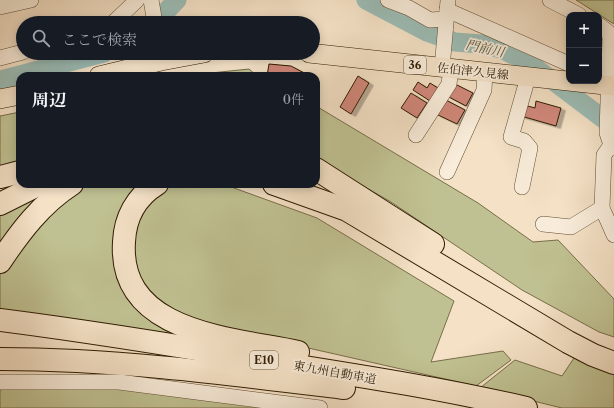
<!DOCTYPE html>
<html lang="ja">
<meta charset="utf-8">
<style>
body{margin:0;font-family:"Libre Caslon Text","Noto Serif JP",serif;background:#20242c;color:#f1f3f6}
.controls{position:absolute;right:12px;top:12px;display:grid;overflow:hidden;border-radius:8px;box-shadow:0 2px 10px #0003}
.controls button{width:36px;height:36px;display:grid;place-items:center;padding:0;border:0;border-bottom:1px solid #363941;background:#171b24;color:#f1f3f6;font:20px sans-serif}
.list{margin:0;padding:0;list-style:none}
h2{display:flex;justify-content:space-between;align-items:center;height:52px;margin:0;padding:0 16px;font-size:17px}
h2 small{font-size:13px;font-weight:400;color:#9ea1a6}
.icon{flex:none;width:22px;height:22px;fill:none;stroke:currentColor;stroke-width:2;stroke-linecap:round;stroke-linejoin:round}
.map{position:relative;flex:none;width:614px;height:408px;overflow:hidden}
.search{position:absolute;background:#171b24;box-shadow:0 2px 10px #0003;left:16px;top:16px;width:304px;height:44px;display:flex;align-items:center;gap:10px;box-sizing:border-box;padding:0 14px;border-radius:22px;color:#9ea1a6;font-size:15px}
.panel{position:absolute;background:#171b24;box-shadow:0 2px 10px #0003;left:16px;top:72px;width:304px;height:116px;border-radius:12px}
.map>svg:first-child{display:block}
.green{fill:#c0c192;stroke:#786e49}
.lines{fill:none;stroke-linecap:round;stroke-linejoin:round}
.river{stroke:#9cbdb6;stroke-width:19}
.building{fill:#d08779;stroke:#2f1b00;filter:url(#shadow)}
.minor-casing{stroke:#604c32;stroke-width:16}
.major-casing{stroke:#2f1b00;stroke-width:20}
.highway-casing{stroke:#2f1b00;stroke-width:24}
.minor{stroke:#f8ecda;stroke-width:15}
.major{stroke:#f4e1c6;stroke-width:19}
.highway{stroke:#f4e1c6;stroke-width:22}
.labels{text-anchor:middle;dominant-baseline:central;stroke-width:3.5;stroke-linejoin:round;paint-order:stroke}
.shield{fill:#f8ecda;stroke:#6b5a41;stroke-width:1}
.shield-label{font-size:11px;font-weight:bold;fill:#2f1b00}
.street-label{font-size:12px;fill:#2f1b00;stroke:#f8ecda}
.water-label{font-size:13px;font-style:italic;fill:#555440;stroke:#f8ecda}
</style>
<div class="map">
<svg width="614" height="408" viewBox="0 0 614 408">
<defs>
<filter id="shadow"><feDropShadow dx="4.5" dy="2.5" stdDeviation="0" flood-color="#0004"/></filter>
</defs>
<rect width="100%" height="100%" fill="#f4e1c6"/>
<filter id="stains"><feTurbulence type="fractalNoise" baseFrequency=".005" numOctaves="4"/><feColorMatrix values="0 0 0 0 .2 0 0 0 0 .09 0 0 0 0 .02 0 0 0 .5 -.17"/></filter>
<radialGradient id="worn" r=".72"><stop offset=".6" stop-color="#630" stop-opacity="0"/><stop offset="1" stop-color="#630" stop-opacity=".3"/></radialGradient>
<g class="green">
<polygon points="576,0 614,0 614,24"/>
<polygon points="249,69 257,76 186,76 192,75"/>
<polygon points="316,106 478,203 533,242 558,240 614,299 614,337 599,332 522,290 391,202 316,159"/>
<polygon points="20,112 20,161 0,168 0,116"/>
<polygon points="60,184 0,251 0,216"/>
<polygon points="77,184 145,184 125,281 192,337 0,312 0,272"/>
<path d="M176 184H223L317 218 454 301 431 362 503 351 511 360 476 386 189 321C168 309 139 292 134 266 131 253 134 233 134 219L159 191Z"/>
<polygon points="576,355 614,370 614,408 562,408 480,388 515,360 562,376"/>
<polygon points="153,384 314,408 0,408 0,390 24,386"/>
</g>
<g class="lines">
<g class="river">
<polyline points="366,0 427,32 455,42 481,44 501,49 528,62 614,127"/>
<polyline points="155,23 177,0"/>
<polyline points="0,80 104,53"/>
</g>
</g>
<g class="building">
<polygon points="269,64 291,66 310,76 267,76"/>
<polygon points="358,76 369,83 351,114 340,107"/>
<polygon points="418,82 427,88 430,83 438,88 430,101 413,90"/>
<polygon points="453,83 473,93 466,106 447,96"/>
<polygon points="411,93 427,103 417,118 401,108"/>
<polygon points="444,99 465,110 457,124 436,114"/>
<polygon points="536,101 561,108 556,126 521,116 524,105 535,108"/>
</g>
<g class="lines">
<defs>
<g id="minor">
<polyline points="151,0 155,23"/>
<polyline points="388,0 409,8 430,20 446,19"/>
<polyline points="550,0 579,15"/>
<polyline points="0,7 31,0"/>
<polyline points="447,10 569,64"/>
<polyline points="113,23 137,0"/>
<polyline points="599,25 608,32 610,37 607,133 611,145 614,148"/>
<polyline points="0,58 23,52"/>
<polyline points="442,68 448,1"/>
<polyline points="416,135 449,84 451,69"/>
<polyline points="611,145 604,155 602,208 614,235"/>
<polyline points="447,172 484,90 485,73"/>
<polyline points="522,187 530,148 524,141 511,137 528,77"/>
<polyline points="543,224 571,227 602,208"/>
<polyline points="0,382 119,382 320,408"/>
</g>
<g id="major">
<polyline points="309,53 614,86"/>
<polyline points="99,76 161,61 204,53"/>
<polyline points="0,99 20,95"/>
</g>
<g id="highway">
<polyline points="316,169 433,244"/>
<polyline points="0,177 20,172"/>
<path d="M157 184C136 197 125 218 124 242 118 334 233 338 298 352"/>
<polyline points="274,184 347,210 568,342 593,355 614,363"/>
<polyline points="0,204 40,184"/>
<path d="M0 262C20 232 41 204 72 184"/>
<path d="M0 320C93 332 186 347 279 363 361 376 445 389 526 408"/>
<path d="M0 359C115 359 230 374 344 388"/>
</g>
</defs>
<use href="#minor" class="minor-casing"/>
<use href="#major" class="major-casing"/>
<use href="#highway" class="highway-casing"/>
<use href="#minor" class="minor"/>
<use href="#major" class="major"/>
<use href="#highway" class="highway"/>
</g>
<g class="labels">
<g class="shield">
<rect x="404" y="56" width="22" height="18" rx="3"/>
<rect x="250" y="351" width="28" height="18" rx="3"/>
</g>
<g class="shield-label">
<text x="415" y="65">36</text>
<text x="264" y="360">E10</text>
</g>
<g class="street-label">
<text transform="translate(473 71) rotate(6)">佐伯津久見線</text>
<text transform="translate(335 372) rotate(10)">東九州自動車道</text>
</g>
<g class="water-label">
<text transform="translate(485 48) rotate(12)">門前川</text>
</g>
</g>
<rect width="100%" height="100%" filter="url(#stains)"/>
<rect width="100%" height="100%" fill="url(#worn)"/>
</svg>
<div class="controls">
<button>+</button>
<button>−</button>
</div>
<div class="search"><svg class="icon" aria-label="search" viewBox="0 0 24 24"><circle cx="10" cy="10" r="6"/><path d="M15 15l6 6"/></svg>ここで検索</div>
<section class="panel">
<h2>周辺<small>0件</small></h2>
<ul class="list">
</ul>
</section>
</div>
